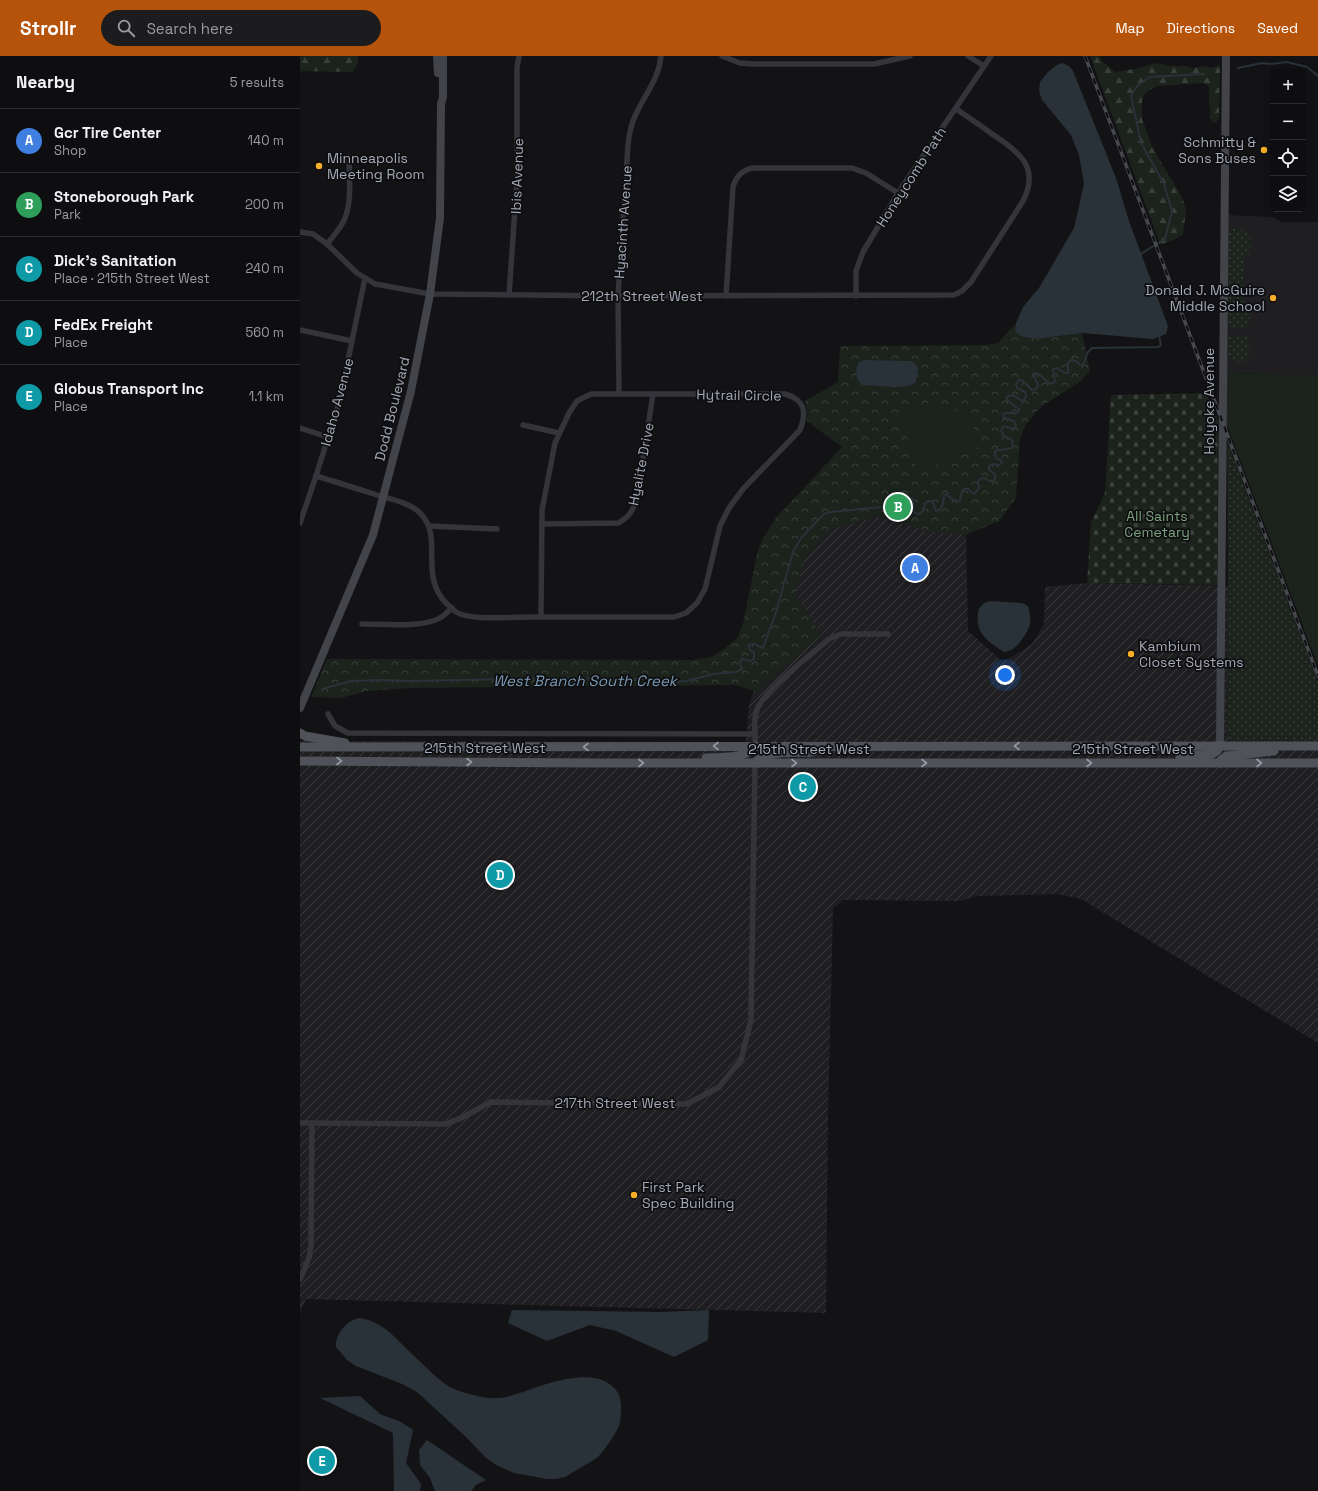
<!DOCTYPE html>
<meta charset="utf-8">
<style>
body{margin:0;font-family:"Space Grotesk",sans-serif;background:#1c1c1e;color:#f1f3f6}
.controls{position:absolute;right:12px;top:12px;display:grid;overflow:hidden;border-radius:6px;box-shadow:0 2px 10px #0003}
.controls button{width:36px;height:36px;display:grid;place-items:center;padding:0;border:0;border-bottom:1px solid #2e2e30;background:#0e0e10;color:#f1f3f6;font:20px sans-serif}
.you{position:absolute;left:705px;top:619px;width:14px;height:14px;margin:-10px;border:3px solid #fff;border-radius:50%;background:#1a73e8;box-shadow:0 0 0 6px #1a73e833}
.badge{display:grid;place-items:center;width:26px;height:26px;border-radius:50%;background:#b45309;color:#fff;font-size:13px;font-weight:700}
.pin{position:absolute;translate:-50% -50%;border:2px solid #fff;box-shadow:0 1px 4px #0006}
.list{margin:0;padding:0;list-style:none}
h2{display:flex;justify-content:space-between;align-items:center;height:52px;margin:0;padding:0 16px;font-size:17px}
h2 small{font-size:13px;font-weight:400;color:#9b9c9f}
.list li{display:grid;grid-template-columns:26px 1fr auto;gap:12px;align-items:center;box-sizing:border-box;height:64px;padding:0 16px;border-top:1px solid #2e2e30}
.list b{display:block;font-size:15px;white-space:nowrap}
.list p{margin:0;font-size:13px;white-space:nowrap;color:#9b9c9f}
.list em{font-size:13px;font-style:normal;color:#9b9c9f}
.icon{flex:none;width:22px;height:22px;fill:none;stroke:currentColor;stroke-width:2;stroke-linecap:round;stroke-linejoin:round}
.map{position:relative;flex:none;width:1018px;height:1435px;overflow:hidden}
header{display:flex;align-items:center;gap:24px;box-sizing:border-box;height:56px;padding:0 20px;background:#b45309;color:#fff}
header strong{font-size:19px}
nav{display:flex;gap:22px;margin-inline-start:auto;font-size:14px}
.search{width:280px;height:36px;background:#1c1c1e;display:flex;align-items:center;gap:10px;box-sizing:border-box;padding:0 14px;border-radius:22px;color:#9b9c9f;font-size:15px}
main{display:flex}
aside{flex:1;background:#0e0e10}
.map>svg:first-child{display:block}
.built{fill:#1f1f22}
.industrial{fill:url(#industrial-furrows)}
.grass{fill:url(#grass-dots)}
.forest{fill:url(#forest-firs)}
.cemetery{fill:url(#cemetery-stones)}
.park{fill:url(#park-crowns)}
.garden{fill:#1b231c}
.water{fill:#293239}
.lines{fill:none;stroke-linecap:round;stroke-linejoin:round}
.stream{stroke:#293239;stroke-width:2}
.street{stroke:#34353a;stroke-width:5.5}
.secondary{stroke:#42444a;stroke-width:8}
.primary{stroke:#505259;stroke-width:9}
.rail-casing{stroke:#47494f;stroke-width:3.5}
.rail{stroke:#0e0e10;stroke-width:2;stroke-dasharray:6;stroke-linecap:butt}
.oneway{stroke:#9398a3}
.poi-dot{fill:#f9af26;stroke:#0e0e10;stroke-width:1.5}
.labels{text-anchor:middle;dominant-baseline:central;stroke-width:3.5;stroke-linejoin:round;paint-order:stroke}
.poi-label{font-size:14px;fill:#a4a9b6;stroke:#0e0e10;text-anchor:start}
.street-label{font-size:14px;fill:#a4a9b6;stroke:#0e0e10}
.park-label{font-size:14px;fill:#7aa27c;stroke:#0e0e10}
.water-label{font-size:15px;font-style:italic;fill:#7998b3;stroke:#0e0e10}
</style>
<header>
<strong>Strollr</strong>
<div class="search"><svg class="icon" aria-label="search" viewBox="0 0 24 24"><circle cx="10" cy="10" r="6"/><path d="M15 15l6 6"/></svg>Search here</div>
<nav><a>Map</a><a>Directions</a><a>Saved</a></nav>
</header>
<main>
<aside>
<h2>Nearby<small>5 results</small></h2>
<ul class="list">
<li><span class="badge" style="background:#3f7fe0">A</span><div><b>Gcr Tire Center</b><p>Shop</p></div><em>140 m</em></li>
<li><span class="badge" style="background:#2e9e5b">B</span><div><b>Stoneborough Park</b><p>Park</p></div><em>200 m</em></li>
<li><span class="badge" style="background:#0f9aa8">C</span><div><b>Dick's Sanitation</b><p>Place · 215th Street West</p></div><em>240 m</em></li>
<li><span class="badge" style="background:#0f9aa8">D</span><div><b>FedEx Freight</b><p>Place</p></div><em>560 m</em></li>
<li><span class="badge" style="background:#0f9aa8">E</span><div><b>Globus Transport Inc</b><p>Place</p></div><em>1.1 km</em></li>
</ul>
</aside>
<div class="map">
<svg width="1018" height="1435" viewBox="0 0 1018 1435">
<defs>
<pattern id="industrial-furrows" width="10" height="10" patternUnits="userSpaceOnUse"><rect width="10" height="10" fill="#1f1f22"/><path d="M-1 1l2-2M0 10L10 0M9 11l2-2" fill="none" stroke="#3d3d40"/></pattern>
<pattern id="grass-dots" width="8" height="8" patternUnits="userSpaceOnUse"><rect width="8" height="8" fill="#1b231c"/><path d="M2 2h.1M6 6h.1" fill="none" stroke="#39403b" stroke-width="1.8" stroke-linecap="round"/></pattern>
<pattern id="forest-firs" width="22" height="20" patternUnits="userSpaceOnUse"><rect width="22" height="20" fill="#1b231c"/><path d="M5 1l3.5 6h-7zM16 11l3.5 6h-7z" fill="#39403b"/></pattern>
<pattern id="cemetery-stones" width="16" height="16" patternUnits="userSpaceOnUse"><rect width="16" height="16" fill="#1b231c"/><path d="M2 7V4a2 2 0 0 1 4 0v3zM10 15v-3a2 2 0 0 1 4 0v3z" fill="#39403b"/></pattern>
<pattern id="park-crowns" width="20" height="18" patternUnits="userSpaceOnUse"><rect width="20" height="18" fill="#1b231c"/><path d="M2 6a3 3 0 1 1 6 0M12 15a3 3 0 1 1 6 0" fill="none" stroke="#39403b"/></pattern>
</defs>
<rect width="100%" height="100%" fill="#131315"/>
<polygon class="built" points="928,159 973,161 982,166 1018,166 1018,319 927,317"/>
<polygon class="industrial" points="577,460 628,475 666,479 668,575 703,606 732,588 744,568 745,531 787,527 928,530 926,674 929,682 934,685 1018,684 1018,987 781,843 757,838 678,840 659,845 543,844 533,852 528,1060 526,1257 6,1243 0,1257 0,685 446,686 449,648 454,635 458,634 521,579 494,537 506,500 531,473"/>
<g class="grass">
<path d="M932 173C954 173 950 180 950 199H945L944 253H950C950 257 951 263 949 266 945 277 933 273 928 266L929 176Z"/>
<path d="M930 280C938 283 946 279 949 281L950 301 946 306C927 309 927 295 928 281Z"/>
<polygon points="927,385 1018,626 1018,684 934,685 929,682 926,674 928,530"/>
</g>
<g class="forest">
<polygon points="0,0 58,0 58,7 53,16 2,15 0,17"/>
<polygon points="790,0 800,0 802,5 815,16 835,13 857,7 869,10 885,10 893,12 905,10 912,12 920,9 919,63 915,67 910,63 909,31 904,27 857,30 846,36 842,44 842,63 853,93 882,141 886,154 883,178 877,182 861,189 859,185"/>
</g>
<polygon class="cemetery" points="906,337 918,364 917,529 787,527 791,466 805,437 811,339"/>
<polygon class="park" points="716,267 715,276 737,283 782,277 790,315 780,326 742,350 726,368 720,383 716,442 699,465 666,479 628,475 577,460 531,473 506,500 494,537 521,579 458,634 454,635 436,629 110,632 66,635 41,642 11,641 27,603 392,604 411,601 423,594 437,582 443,568 457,498 462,484 475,463 542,391 507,365 507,353 505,345 538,326 540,290 688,289 698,287"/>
<g class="garden">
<polygon points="927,317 1018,319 1018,610 927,369"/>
<path d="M629 347C660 351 670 361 682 389L624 414 617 412 598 352 614 349Z"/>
</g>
<g class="water">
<polygon points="763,7 769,10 773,15 816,122 829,165 868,270 866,278 853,283 782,277 737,283 721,280 715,276 716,267 723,251 739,232 774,172 784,128 779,99 771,79 742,44 739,35 740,26 748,16 757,9"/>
<path d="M565 304 610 305 615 307 618 312 616 326C605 335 576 329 562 329 555 324 555 312 559 306Z"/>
<path d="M690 545 722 547 728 550C733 566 730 573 720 586 715 592 712 595 704 596 689 586 675 578 678 557 679 550 683 547 690 545Z"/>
<polygon points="212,1254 361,1256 409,1254 408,1284 374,1301 316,1275 290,1269 247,1285 208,1267"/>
<path d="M59 1262C83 1265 95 1282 111 1297 118 1304 126 1311 133 1318 139 1323 145 1329 152 1332 166 1338 184 1343 199 1342 207 1342 215 1338 223 1336 245 1328 286 1313 308 1327 317 1333 320 1338 321 1349 321 1356 321 1364 319 1370 315 1379 304 1395 297 1402L265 1421 256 1423H247L214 1417 196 1409 185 1401 166 1381 117 1336 102 1328 56 1310 47 1304 36 1291C35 1278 47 1264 59 1262Z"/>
<polygon points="60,1340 80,1358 101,1366 113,1374 106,1407 121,1428 120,1435 94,1435 93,1377 20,1342"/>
<polygon points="127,1384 186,1424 176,1429 171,1435 135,1435 130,1422 120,1409 119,1394"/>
</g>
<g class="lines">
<g class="stream">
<polyline points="938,12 962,7 969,8 987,6 1007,11 1018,20"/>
<polyline points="841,199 842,197 865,183 872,155 864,128 841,87 831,40 837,30 850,21 904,18"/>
<path d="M22 633 51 625 79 624 110 625 254 622 342 623 365 626 386 625 414 618 436 616 442 613 440 606 442 603 450 605 454 603V597L450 594 448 589 454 588 463 592 476 556 493 496 501 482 524 458 531 456 603 449C605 445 607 442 612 442L614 446 613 454 615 457 619 458 623 455 625 447 629 445 633 446 636 455 640 454 643 447 644 440 646 438 656 446 660 445 662 435 664 433H668L674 438 679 432 678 426 680 423 684 422 689 425H693L695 423V418L689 414V410L693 408 699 409 702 407 701 404 697 403 695 399V395C701 392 707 395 713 391L712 384 703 379 701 374 704 370 714 373 716 370 714 365 704 362 703 359 705 357H716L719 355V353L708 345 706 341C713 337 716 341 722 345 726 342 727 340 725 336L717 332 716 328 719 324H722L732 334 736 333 738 329 733 318 735 317 740 319 750 328 755 326 753 313 757 312 765 317H768V307L771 304 776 305 780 309H783L788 296 792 292 858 291 861 289 859 280"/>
</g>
<g class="street">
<polyline points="422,0 440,7 453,8 574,8 610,0"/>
<polyline points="668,0 684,10"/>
<path d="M0 176 13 178 27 188 57 217 75 228 130 238 318 240 654 239 662 235 671 226 723 145C741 110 717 95 692 78 680 69 668 61 656 53"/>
<path d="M27 188C32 182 38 175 42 168 53 151 49 120 49 101"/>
<polyline points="209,239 217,124 217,12 219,0"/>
<path d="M426 240 433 131C436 120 442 114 453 112H552L566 117 598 137"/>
<polyline points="556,240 556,215 563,196 598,137 691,0"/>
<polyline points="0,274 52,285"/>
<path d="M319 338 318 240 328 89C329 78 331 68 336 58 345 38 359 23 361 0"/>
<polyline points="223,369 259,377"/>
<polyline points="0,372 28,381"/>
<path d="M16 420C36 426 55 432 74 438 89 443 110 446 121 458 144 482 118 520 147 548 150 550 153 554 156 556 171 565 213 561 231 561 279 561 326 561 374 561L386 557 397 547 405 533 420 470 429 452 443 433 500 374C507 355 505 344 485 338H291L277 345 269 357 255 387 242 454 241 561"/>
<polyline points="0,467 16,420 40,343 65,222"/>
<path d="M242 468 318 467C330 461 333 454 337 442L353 338"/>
<polyline points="129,470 197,473"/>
<path d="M62 568C82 568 123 572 140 562 144 560 148 555 152 552"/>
<polyline points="28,658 35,670 48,677 455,678"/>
<path d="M455 690C456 680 453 667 456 656 462 635 511 599 529 583L541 578H588"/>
<polyline points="0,1067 146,1068 161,1062 191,1046 387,1048 419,1031 441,1004 451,964 455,707"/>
<polyline points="0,1223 9,1202 11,1190 12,1067"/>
</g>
<g class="secondary">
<polyline points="137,0 138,17"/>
<polyline points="0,652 73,479 111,335 130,238 140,162 141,48 143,41 143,0"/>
<path d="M920 689C923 460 922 230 926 0"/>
</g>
<g class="primary">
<polyline points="0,677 5,680 45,687"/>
<polyline points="0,691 1018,690"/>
<polyline points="880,701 912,698 917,695 920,689"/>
<path d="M406 702C421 701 445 704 455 690"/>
<polyline points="0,705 297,707 1018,707"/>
<path d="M455 707C465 693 497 697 514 696"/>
<polyline points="920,707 921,704 927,700 974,695"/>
</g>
<defs>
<polyline id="rail" points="785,0 1018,620"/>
</defs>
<use href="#rail" class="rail-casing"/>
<use href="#rail" class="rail"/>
</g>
<defs><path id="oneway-chevron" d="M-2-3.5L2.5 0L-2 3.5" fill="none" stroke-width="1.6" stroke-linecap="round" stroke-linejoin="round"/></defs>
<g class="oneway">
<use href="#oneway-chevron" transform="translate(416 690) rotate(180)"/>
<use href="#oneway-chevron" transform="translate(717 690) rotate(180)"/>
<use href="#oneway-chevron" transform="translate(286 691) rotate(180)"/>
<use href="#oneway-chevron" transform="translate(39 705)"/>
<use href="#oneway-chevron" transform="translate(169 706)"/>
<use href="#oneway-chevron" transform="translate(341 707)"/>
<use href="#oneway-chevron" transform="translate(494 707)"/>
<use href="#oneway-chevron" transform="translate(624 707)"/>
<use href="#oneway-chevron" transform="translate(789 707)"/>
<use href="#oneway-chevron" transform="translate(959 707)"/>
</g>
<g class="poi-dot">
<circle cx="964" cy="94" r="4"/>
<circle cx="19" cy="110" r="4"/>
<circle cx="973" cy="242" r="4"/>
<circle cx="831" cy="598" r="4"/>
<circle cx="334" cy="1139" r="4"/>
</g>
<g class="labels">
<g class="poi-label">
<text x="956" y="86" text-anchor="end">Schmitty &amp;<tspan x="956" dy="16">Sons Buses</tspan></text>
<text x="27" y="102">Minneapolis<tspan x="27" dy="16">Meeting Room</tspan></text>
<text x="965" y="234" text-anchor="end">Donald J. McGuire<tspan x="965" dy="16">Middle School</tspan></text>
<text x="839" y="590">Kambium<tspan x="839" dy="16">Closet Systems</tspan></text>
<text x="342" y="1131">First Park<tspan x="342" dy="16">Spec Building</tspan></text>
</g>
<g class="street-label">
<text transform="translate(217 120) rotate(-88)">Ibis Avenue</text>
<text transform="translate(611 121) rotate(-57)">Honeycomb Path</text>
<text transform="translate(323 166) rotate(-86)">Hyacinth Avenue</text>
<text x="342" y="240">212th Street West</text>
<text transform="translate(439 339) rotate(1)">Hytrail Circle</text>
<text transform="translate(909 345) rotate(-90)">Holyoke Avenue</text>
<text transform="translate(37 346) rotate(-75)">Idaho Avenue</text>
<text transform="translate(92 353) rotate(-76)">Dodd Boulevard</text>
<text transform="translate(341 408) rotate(-79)">Hyalite Drive</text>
<text x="185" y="692">215th Street West</text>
<text x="509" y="693">215th Street West</text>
<text x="833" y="693">215th Street West</text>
<text x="315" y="1047">217th Street West</text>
</g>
<g class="park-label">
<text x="857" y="460">All Saints<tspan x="857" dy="16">Cemetary</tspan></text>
</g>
<g class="water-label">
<text x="285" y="624">West Branch South Creek</text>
</g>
</g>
</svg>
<div class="controls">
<button>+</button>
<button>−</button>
<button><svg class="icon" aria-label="locate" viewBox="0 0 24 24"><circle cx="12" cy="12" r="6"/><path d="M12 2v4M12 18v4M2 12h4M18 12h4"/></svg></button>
<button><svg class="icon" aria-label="layers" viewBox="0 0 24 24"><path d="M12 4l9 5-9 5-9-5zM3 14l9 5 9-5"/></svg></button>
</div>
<div class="you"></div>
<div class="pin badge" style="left:615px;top:512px;background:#3f7fe0">A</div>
<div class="pin badge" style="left:598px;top:451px;background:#2e9e5b">B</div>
<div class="pin badge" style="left:503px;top:731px;background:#0f9aa8">C</div>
<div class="pin badge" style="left:200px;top:819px;background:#0f9aa8">D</div>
<div class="pin badge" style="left:22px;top:1405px;background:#0f9aa8">E</div>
</div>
</main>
